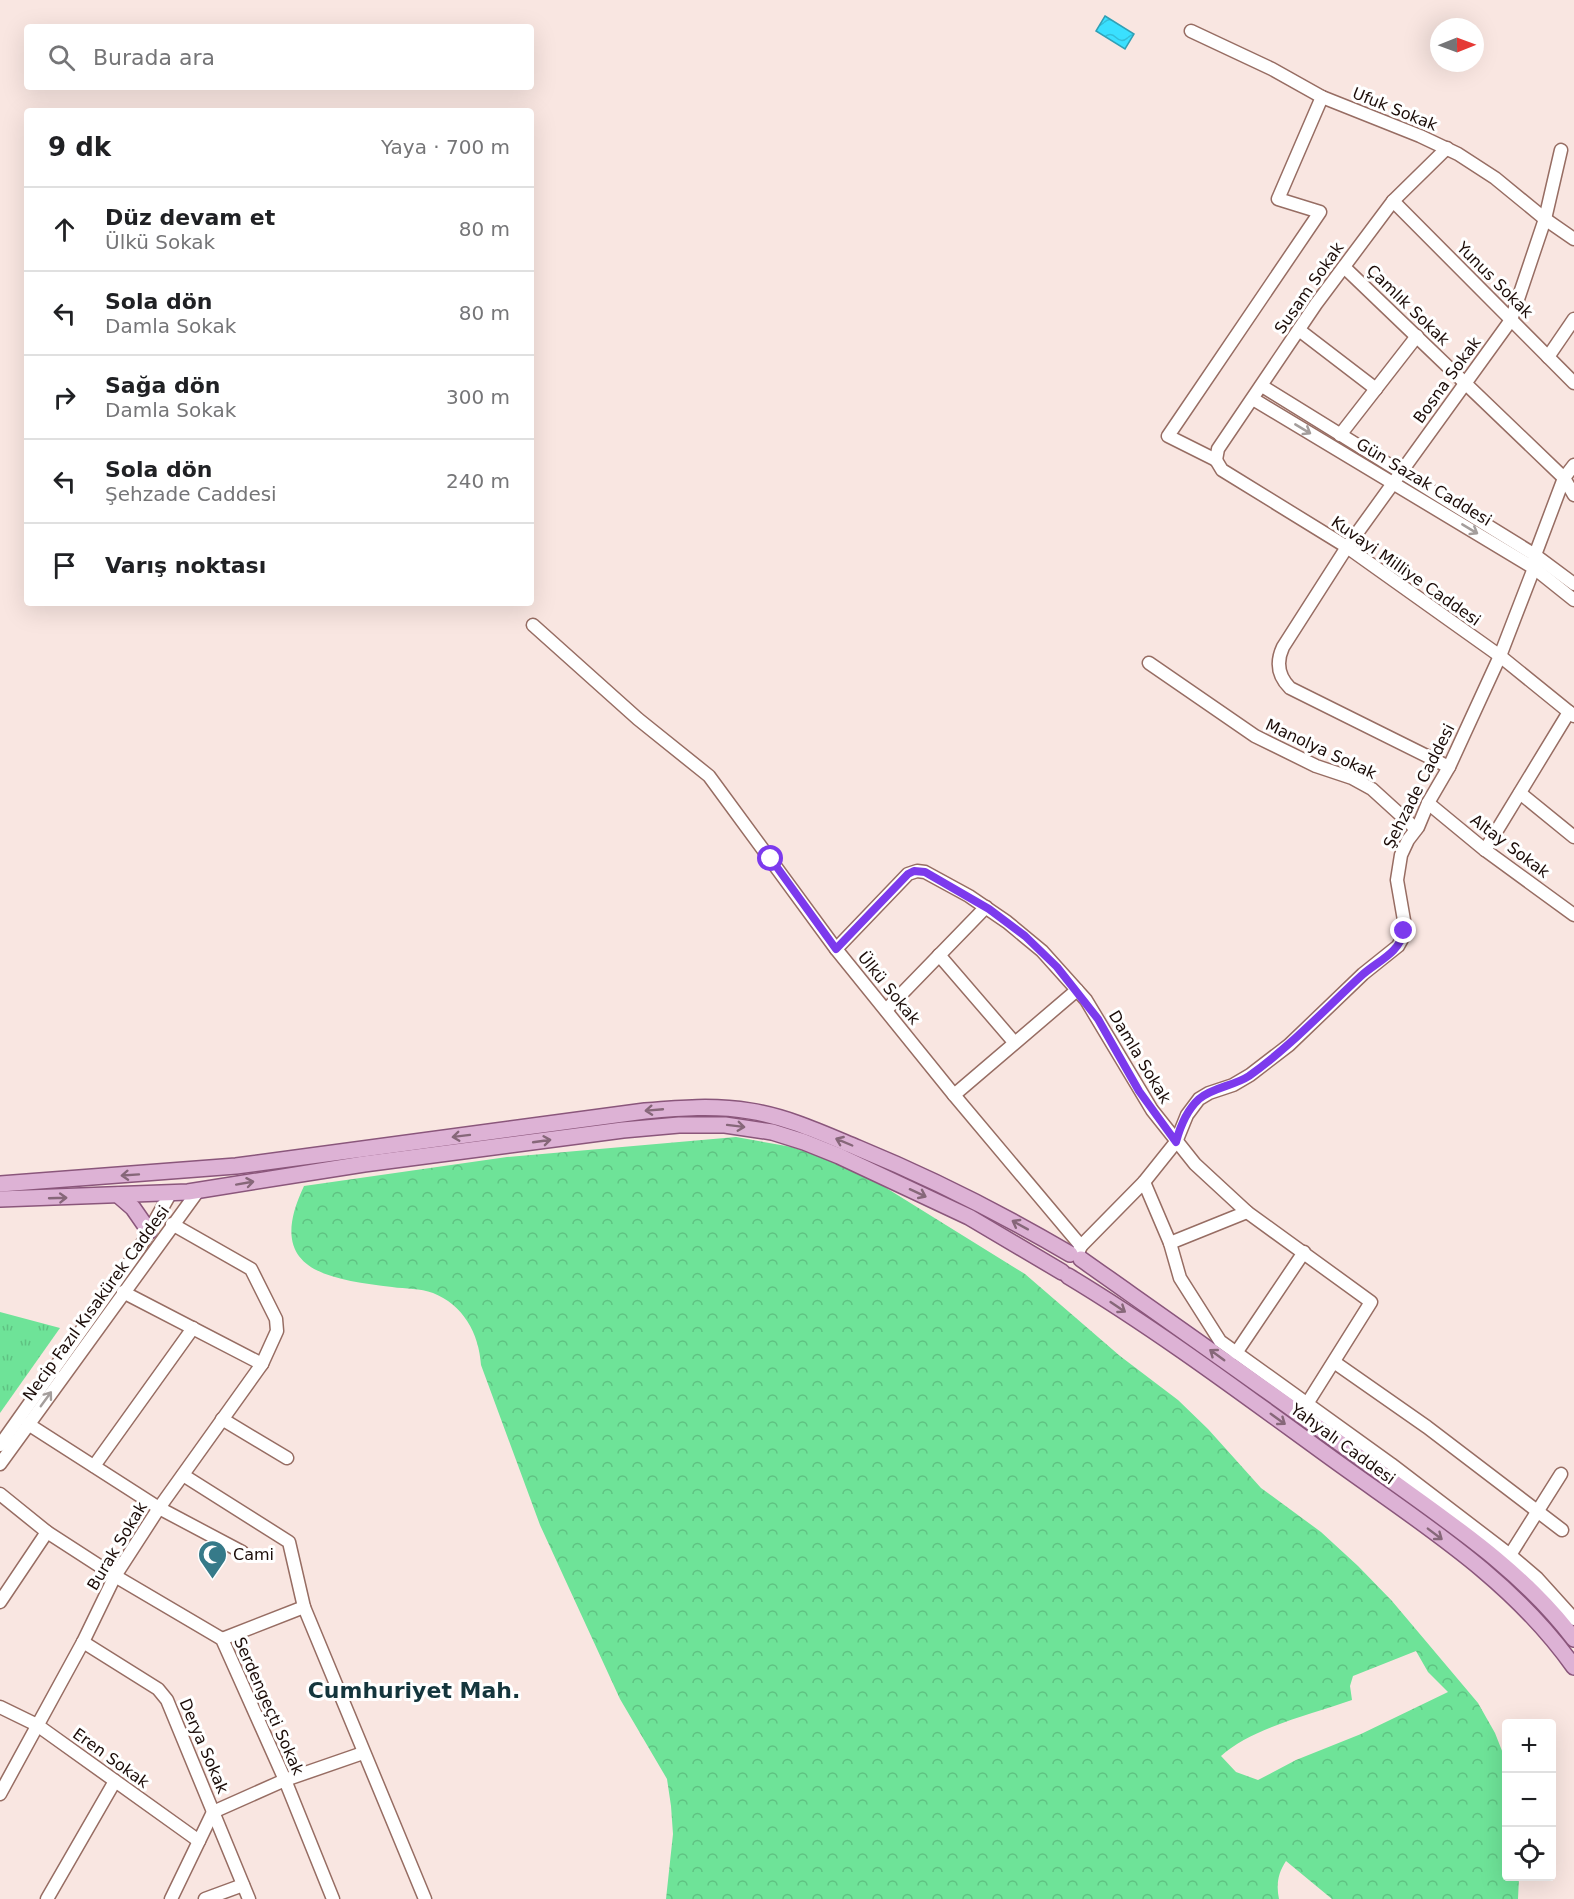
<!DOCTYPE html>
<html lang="tr">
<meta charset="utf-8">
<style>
body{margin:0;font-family:"DejaVu Sans",sans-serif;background:#f2f2f2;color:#202124}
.controls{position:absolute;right:18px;bottom:18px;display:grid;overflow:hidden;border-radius:6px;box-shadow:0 6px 24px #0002}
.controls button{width:54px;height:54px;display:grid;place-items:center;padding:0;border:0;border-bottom:2px solid #e0e0e0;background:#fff;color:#202124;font:30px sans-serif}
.compass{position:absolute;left:1430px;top:18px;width:54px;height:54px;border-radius:50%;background:#fff;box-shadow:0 6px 24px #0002;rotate:89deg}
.stop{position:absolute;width:18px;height:18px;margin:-14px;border:4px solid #7c3aed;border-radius:50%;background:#fff}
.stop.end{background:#7c3aed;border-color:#fff;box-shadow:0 2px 6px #0008}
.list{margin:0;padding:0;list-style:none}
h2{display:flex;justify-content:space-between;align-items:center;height:78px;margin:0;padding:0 24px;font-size:26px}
h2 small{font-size:20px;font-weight:400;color:#757577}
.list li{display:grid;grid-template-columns:39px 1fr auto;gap:18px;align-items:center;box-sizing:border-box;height:84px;padding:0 24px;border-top:2px solid #e0e0e0}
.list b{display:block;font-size:22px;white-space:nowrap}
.list p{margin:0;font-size:20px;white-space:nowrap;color:#757577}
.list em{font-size:20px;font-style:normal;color:#757577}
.icon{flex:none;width:33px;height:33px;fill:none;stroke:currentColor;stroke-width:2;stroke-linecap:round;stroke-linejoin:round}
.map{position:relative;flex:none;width:1574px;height:1899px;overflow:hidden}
.search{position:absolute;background:#fff;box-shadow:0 6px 24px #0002;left:24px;top:24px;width:510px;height:66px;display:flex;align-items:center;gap:15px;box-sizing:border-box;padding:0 21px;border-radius:6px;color:#757577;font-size:22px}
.panel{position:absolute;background:#fff;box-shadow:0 6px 24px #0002;left:24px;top:108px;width:510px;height:498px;border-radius:6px}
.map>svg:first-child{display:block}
.forest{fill:url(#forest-crowns);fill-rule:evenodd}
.park{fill:url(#park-tufts)}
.water{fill:url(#water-waves);stroke:#31a0b5;stroke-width:1.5}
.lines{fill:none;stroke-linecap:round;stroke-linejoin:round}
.minor-casing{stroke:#976d63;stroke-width:15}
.major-casing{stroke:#8a567b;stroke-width:18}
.minor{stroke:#fff;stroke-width:12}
.major{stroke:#ddb2d5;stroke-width:15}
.oneway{stroke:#a49e9c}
.oneway2{stroke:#866779}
.route{stroke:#7c3aed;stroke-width:8}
.labels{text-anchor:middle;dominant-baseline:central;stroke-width:6;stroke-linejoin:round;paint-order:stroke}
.street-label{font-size:16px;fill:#1b0c08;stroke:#fff}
.poi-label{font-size:16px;fill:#1b0c08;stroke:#fff;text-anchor:start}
.district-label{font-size:22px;font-weight:bold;fill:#14353c;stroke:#fff}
</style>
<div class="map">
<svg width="1574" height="1899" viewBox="0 0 1574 1899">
<defs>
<pattern id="forest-crowns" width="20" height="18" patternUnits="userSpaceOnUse" patternTransform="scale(1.5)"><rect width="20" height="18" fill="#6ee398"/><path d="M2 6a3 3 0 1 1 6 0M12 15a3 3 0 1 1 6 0" fill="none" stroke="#5fc282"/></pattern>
<pattern id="park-tufts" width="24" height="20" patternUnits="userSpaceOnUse" patternTransform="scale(1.5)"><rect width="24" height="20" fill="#6ee398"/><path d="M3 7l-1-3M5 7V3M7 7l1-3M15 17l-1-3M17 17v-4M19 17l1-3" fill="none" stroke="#5fc282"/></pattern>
<pattern id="water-waves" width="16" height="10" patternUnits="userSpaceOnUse" patternTransform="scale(1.5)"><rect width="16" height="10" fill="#3ae0ff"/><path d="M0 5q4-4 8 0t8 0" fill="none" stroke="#32bfd9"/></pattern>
</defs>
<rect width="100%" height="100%" fill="#f9e6e1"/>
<path class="forest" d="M736 1137 792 1147 854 1168 1025 1274 1120 1356 1178 1400 1208 1429 1261 1488 1321 1532 1358 1566 1392 1601 1478 1703 1495 1733 1506 1761V1876L1519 1877 1518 1899H1332L1286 1861C1278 1873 1276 1885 1279 1899H666L673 1834 671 1806 667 1779 620 1699 540 1525 481 1365C479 1333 463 1305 433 1293 420 1288 406 1289 392 1287 326 1279 264 1270 304 1186L507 1157ZM1416 1651 1428 1672 1448 1692 1361 1734 1296 1760 1258 1780 1236 1772 1221 1756C1251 1728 1313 1714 1352 1700L1350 1686 1353 1676Z"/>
<polygon class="park" points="0,1312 60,1328 0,1413"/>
<polygon class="water" points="1105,16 1134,34 1125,49 1096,31"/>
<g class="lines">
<defs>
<g id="minor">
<polyline points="1191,31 1272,69 1322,97 1420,136 1458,154 1495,178 1545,219 1574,239"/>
<polyline points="1393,201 1574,383"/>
<polyline points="1344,267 1564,478 1574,495"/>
<polyline points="1299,330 1376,389"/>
<polyline points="1548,357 1574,319"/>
<polyline points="1262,386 1535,555 1574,584"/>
<polyline points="1253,399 1534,568 1574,600"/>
<polyline points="1340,435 1417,336"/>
<polyline points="1216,460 1168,436 1320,212 1278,199 1322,97"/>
<polyline points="1216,460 1222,470 1347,547 1500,656 1574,716"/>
<polyline points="1216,460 1218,449 1316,304 1393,201 1447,148"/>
<polyline points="533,625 638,719 709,776 836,949 954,1095 1081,1246 1078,1253"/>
<polyline points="1149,663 1255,736 1316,766 1352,778 1372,789 1416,829"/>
<path d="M1449 767 1290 688C1278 676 1276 662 1283 647L1347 547 1511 320 1545 219 1561 150"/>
<polyline points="1520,793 1574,837"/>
<polyline points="1428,803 1485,850 1574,915"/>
<polyline points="1485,850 1569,712"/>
<polyline points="836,949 908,874 917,871 925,872 969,896 1007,922 1042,951 1086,1000 1152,1110 1195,1164 1247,1212 1371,1302 1300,1415"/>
<polyline points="939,955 1014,1042"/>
<polyline points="886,1010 986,907"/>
<polyline points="954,1095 1077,990"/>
<polyline points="1144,1182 1170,1243 1180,1278 1220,1341 1391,1464 1510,1555 1537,1578 1574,1619"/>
<polyline points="1170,1243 1247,1212"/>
<polyline points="1081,1246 1144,1182 1176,1142 1187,1115 1199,1099 1209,1093 1233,1085 1250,1075 1289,1045 1363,974 1398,946 1403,937 1405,926 1397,880 1401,855 1408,840 1418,827 1428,803 1449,767 1500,656 1534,568 1535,555 1564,478 1574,465"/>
<polyline points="123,1292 262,1364"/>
<polyline points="1236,1353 1304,1252"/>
<polyline points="1334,1362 1427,1427 1562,1530"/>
<polyline points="222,1419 287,1458"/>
<polyline points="28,1424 159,1508 242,1552"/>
<polyline points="0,1445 139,1249 170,1194"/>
<polyline points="0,1464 198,1191"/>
<polyline points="94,1466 193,1328"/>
<polyline points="183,1475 289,1542 304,1607 425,1899"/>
<polyline points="0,1494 47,1532 115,1576 222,1639 285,1780 333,1899"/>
<polyline points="1510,1555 1561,1474"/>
<polyline points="0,1602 47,1532"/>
<polyline points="222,1639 304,1607"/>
<polyline points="83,1642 158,1689 167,1700 249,1899"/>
<polyline points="0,1707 37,1725 199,1841"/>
<polyline points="0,1794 83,1642 115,1576 159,1508 262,1364 277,1331 276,1319 251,1269 172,1224"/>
<polyline points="47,1899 115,1781"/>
<polyline points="171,1899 213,1812 285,1780 363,1753"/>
<polyline points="205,1899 243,1885"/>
</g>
<g id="major">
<path d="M0 1184 236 1166 645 1111C679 1108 715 1105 750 1111 788 1117 822 1133 858 1148 931 1178 1002 1214 1070 1254"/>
<polyline points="118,1195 133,1208 149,1231"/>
<polyline points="0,1199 188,1192 364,1164 623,1130 679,1125 725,1125 772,1132 804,1142 839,1156 969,1217 1062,1272"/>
<path d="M1081 1259C1180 1329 1280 1399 1378 1471 1448 1522 1521 1569 1574 1639"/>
<path d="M1068 1276C1161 1332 1247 1397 1334 1460 1421 1523 1511 1578 1574 1667"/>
</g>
</defs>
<use href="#minor" class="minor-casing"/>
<use href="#major" class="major-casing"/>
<use href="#minor" class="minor"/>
<use href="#major" class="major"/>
</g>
<defs><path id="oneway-shaft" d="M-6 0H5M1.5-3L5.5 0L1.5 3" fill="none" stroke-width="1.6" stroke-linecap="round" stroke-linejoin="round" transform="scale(1.5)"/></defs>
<g class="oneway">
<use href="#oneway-shaft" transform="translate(1303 429) rotate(31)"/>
<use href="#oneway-shaft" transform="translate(1470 529) rotate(31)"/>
<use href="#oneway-shaft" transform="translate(46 1399) rotate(-54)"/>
</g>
<g class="oneway2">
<use href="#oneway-shaft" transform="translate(654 1110) rotate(175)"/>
<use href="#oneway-shaft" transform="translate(736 1126) rotate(7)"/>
<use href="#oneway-shaft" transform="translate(461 1136) rotate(173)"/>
<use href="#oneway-shaft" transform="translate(542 1141) rotate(-8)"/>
<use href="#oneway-shaft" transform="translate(844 1142) rotate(-157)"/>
<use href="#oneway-shaft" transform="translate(130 1175) rotate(176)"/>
<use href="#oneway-shaft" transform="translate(245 1183) rotate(-10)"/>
<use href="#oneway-shaft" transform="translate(918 1193) rotate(25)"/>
<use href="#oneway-shaft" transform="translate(58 1198) rotate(-2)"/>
<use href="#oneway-shaft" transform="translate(1020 1225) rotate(-151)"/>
<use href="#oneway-shaft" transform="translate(1118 1307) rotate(34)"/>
<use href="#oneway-shaft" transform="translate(1217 1355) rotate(-144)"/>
<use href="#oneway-shaft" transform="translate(1278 1419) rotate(36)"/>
<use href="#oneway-shaft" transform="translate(1435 1534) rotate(37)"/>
</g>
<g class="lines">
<path class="route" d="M771 859 836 949 908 874 914 871 925 872 989 909 1025 936 1057 967 1098 1019 1139 1091 1176 1142C1180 1127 1187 1110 1199 1099 1213 1087 1234 1086 1249 1076 1290 1047 1324 1010 1361 976 1377 961 1399 954 1404 931"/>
</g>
<defs>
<symbol id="mosque-pin" viewBox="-11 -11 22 30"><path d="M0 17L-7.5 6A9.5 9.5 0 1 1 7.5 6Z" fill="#367a89" stroke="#fff"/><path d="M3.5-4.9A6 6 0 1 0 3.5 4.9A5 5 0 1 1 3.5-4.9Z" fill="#fff"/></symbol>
</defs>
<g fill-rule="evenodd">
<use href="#mosque-pin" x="196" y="1538" width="33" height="45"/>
</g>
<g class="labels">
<g class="street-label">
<text transform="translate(1395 109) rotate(22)">Ufuk Sokak</text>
<text transform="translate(1495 280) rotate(45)">Yunus Sokak</text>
<text transform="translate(1309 288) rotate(-55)">Susam Sokak</text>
<text transform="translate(1408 305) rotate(44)">Çamlık Sokak</text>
<text transform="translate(1447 380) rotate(-54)">Bosna Sokak</text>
<text transform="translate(1424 482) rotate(31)">Gün Sazak Caddesi</text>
<text transform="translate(1406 571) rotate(35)">Kuvayi Milliye Caddesi</text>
<text transform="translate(1321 749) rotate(25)">Manolya Sokak</text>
<text transform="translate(1419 786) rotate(-63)">Şehzade Caddesi</text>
<text transform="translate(1510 846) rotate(37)">Altay Sokak</text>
<text transform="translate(889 988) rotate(51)">Ülkü Sokak</text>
<text transform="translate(1140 1057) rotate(59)">Damla Sokak</text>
<text transform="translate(96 1303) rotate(-54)">Necip Fazıl Kısakürek Caddesi</text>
<text transform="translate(1343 1444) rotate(36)">Yahyalı Caddesi</text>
<text transform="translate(117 1546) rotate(-59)">Burak Sokak</text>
<text transform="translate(269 1706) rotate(66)">Serdengeçti Sokak</text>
<text transform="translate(204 1746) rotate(67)">Derya Sokak</text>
<text transform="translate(111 1758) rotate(36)">Eren Sokak</text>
</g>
<g class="poi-label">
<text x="233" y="1554">Cami</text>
</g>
<g class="district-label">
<text x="414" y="1690">Cumhuriyet Mah.</text>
</g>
</g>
</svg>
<div class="controls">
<button>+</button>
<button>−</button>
<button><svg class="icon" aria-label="locate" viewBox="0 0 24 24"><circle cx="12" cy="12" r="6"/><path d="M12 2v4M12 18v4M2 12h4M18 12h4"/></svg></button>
</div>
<svg class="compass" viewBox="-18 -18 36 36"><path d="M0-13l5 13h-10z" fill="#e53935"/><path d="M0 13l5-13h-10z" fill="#757577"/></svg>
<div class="stop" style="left:771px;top:859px"></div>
<div class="stop end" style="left:1404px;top:931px"></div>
<div class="search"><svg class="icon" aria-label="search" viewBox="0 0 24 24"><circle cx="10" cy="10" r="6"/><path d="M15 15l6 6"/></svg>Burada ara</div>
<section class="panel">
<h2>9 dk<small>Yaya · 700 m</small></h2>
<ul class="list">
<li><svg class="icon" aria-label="ahead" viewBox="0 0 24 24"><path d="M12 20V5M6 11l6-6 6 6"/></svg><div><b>Düz devam et</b><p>Ülkü Sokak</p></div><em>80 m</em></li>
<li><svg class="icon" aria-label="left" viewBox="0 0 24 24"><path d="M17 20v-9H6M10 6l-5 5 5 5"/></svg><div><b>Sola dön</b><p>Damla Sokak</p></div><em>80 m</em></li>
<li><svg class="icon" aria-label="right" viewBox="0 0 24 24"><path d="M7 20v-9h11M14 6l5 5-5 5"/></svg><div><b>Sağa dön</b><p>Damla Sokak</p></div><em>300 m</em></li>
<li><svg class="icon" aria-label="left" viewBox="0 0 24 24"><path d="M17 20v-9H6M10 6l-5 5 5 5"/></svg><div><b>Sola dön</b><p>Şehzade Caddesi</p></div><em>240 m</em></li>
<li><svg class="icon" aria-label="arrive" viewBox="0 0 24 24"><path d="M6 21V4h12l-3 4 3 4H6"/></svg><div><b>Varış noktası</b></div></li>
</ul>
</section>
</div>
